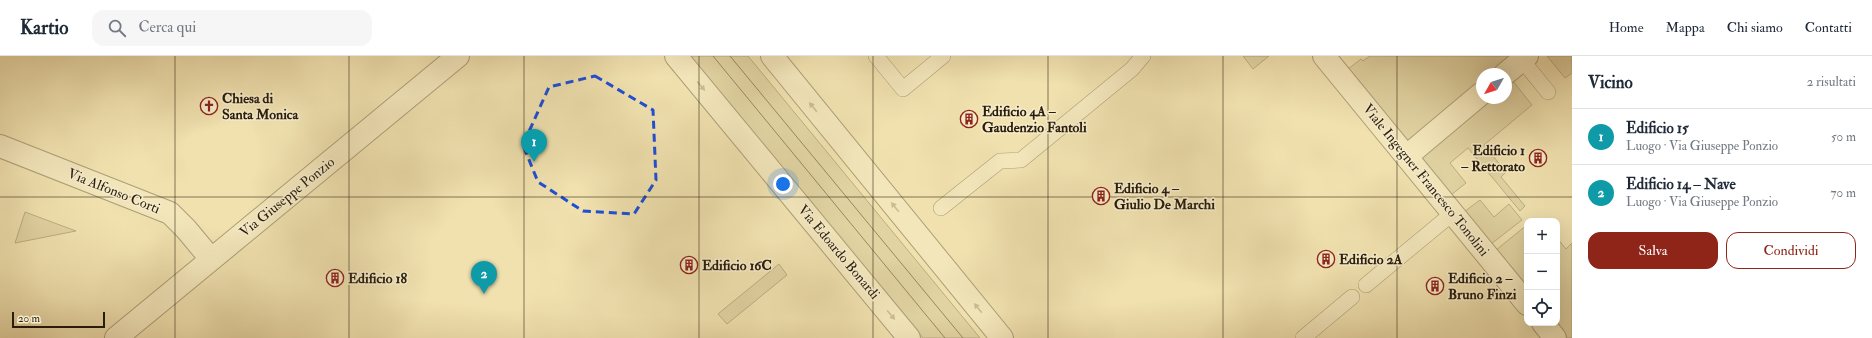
<!DOCTYPE html>
<html lang="it">
<meta charset="utf-8">
<style>
body{margin:0;font-family:"IM FELL Double Pica",serif;background:#f6f6f7;color:#1f2937}
.controls{position:absolute;right:12px;bottom:12px;display:grid;overflow:hidden;border-radius:8px;box-shadow:0 4px 16px #0002}
.controls button{width:36px;height:36px;display:grid;place-items:center;padding:0;border:0;border-bottom:1px solid #e0e1e3;background:#fff;color:#1f2937;font:20px sans-serif}
.compass{position:absolute;left:1476px;top:12px;width:36px;height:36px;border-radius:50%;background:#fff;box-shadow:0 4px 16px #0002;rotate:231deg}
.scale{position:absolute;left:12px;bottom:10px;width:93px;box-sizing:border-box;padding-left:4px;border:2px solid #291c0a;border-top:0;font-size:11px;line-height:14px;white-space:nowrap;color:#291c0a;-webkit-text-stroke:3px #f5eccb;paint-order:stroke}
.you{position:absolute;left:783px;top:128px;width:14px;height:14px;margin:-10px;border:3px solid #fff;border-radius:50%;background:#1a73e8;box-shadow:0 0 0 6px #1a73e833}
.badge{display:grid;place-items:center;width:26px;height:26px;border-radius:50%;background:#8f2418;color:#fff;font-size:13px;font-weight:700}
.pin{position:absolute;translate:-50% -33px;filter:drop-shadow(0 1px 2px #0008)}
.pin::after{content:'';position:absolute;top:21px;width:14px;height:12px;background:inherit;clip-path:polygon(0 0,100% 0,50% 100%)}
.list{margin:0;padding:0;list-style:none}
h2{display:flex;justify-content:space-between;align-items:center;height:52px;margin:0;padding:0 16px;font-size:17px}
h2 small{font-size:13px;font-weight:400;color:#747a83}
.list li{display:grid;grid-template-columns:26px 1fr auto;gap:12px;align-items:center;box-sizing:border-box;height:56px;padding:0 16px;border-top:1px solid #e0e1e3}
.list b{display:block;font-size:15px;white-space:nowrap}
.list p{margin:0;font-size:13px;white-space:nowrap;color:#747a83}
.list em{font-size:13px;font-style:normal;color:#747a83}
.actions{display:flex;gap:8px;padding:12px 16px}
.actions a{flex:1;padding:9px 0;border:1px solid #8f2418;border-radius:12px;text-align:center;font-size:14px;color:#8f2418}
.actions .main{background:#8f2418;color:#fff}
.icon{flex:none;width:22px;height:22px;fill:none;stroke:currentColor;stroke-width:2;stroke-linecap:round;stroke-linejoin:round}
.map{position:relative;flex:none;width:1572px;height:282px;overflow:hidden}
header{display:flex;align-items:center;gap:24px;box-sizing:border-box;height:56px;padding:0 20px;background:#fff;border-bottom:1px solid #e0e1e3}
header strong{font-size:19px}
nav{display:flex;gap:22px;margin-inline-start:auto;font-size:14px}
.search{width:280px;height:36px;background:#f6f6f7;display:flex;align-items:center;gap:10px;box-sizing:border-box;padding:0 14px;border-radius:12px;color:#747a83;font-size:15px}
main{display:flex}
aside{flex:1;background:#fff}
.map>svg:first-child{display:block}
.green{fill:#cec093;stroke:#7c6e4e}
.lines{fill:none;stroke-linecap:round;stroke-linejoin:round}
.service-casing{stroke:#5b4d33;stroke-width:16}
.pedestrian-casing{stroke:#5b4d33;stroke-width:24}
.minor-casing{stroke:#5b4d33;stroke-width:24}
.tertiary-casing{stroke:#5b4d33;stroke-width:24}
.service{stroke:#f5eccb;stroke-width:15}
.pedestrian{stroke:#f5eccb;stroke-width:22}
.minor{stroke:#f5eccb;stroke-width:22}
.tertiary{stroke:#f5eccb;stroke-width:22}
.tram{stroke:#291c0a;stroke-width:1}
.oneway{fill:#998e74}
.marked{fill:none;stroke:#1d4ed8;stroke-width:3;stroke-dasharray:8 5;stroke-linejoin:round}
.grid{fill:none;stroke:#291c0a;stroke-width:1;stroke-opacity:0.55}
.labels{text-anchor:middle;dominant-baseline:central;stroke-width:3;stroke-linejoin:round;paint-order:stroke}
.poi-label{font-size:14px;font-weight:bold;fill:#291c0a;stroke:#f5eccb;text-anchor:start}
.street-label{font-size:14px;fill:#291c0a;stroke:#f5eccb}
</style>
<header>
<strong>Kartio</strong>
<div class="search"><svg class="icon" aria-label="search" viewBox="0 0 24 24"><circle cx="10" cy="10" r="6"/><path d="M15 15l6 6"/></svg>Cerca qui</div>
<nav><a>Home</a><a>Mappa</a><a>Chi siamo</a><a>Contatti</a></nav>
</header>
<main>
<div class="map">
<svg width="1572" height="282" viewBox="0 0 1572 282">
<rect width="100%" height="100%" fill="#f0e1af"/>
<filter id="stains"><feTurbulence type="fractalNoise" baseFrequency=".005" numOctaves="4"/><feColorMatrix values="0 0 0 0 .2 0 0 0 0 .09 0 0 0 0 .02 0 0 0 .5 -.17"/></filter>
<radialGradient id="worn" r=".72"><stop offset=".6" stop-color="#630" stop-opacity="0"/><stop offset="1" stop-color="#630" stop-opacity=".3"/></radialGradient>
<g class="green">
<polygon points="690,0 748,0 980,282 923,282"/>
<polygon points="1243,0 1269,0 1253,13"/>
<polygon points="1370,0 1517,0 1495,18 1482,18 1482,29 1410,88 1348,13 1361,3 1363,5"/>
<polygon points="1547,0 1572,0 1572,17 1565,22"/>
<polygon points="1512,24 1532,49 1484,89 1506,116 1501,121 1525,150 1520,155 1468,92 1450,107 1466,127 1451,139 1420,101 1491,42 1506,42 1506,29"/>
<polygon points="1480,144 1494,161 1509,148 1522,164 1491,188 1464,156"/>
<polygon points="25,156 76,175 15,187"/>
<polygon points="1527,169 1527,232 1496,194"/>
<polygon points="1557,182 1566,193 1572,187 1572,282 1567,282 1555,267 1557,267"/>
<polygon points="779,208 787,219 727,268 718,258"/>
</g>
<g class="lines">
<defs>
<g id="service">
<polyline points="876,0 903,33 943,0"/>
<polyline points="1522,4 1548,36"/>
<polyline points="941,152 1000,105 1021,104 1132,13 1143,0"/>
<polyline points="1366,229 1453,157"/>
<polyline points="1303,282 1352,241"/>
</g>
<g id="pedestrian">
<polyline points="1324,0 1527,248"/>
<polyline points="1505,18 1527,0"/>
<polyline points="1407,100 1482,37"/>
<polyline points="1543,267 1555,282"/>
</g>
<polyline id="minor" points="0,90 170,157 186,173 211,203"/>
<g id="tertiary">
<polyline points="676,0 909,282"/>
<polyline points="772,0 1002,282"/>
<polyline points="116,282 458,0"/>
</g>
</defs>
<use href="#service" class="service-casing"/>
<use href="#pedestrian" class="pedestrian-casing"/>
<use href="#minor" class="minor-casing"/>
<use href="#tertiary" class="tertiary-casing"/>
<use href="#service" class="service"/>
<use href="#pedestrian" class="pedestrian"/>
<use href="#minor" class="minor"/>
<use href="#tertiary" class="tertiary"/>
<g class="tram">
<polyline points="713,0 945,282"/>
<polyline points="730,0 963,282"/>
</g>
</g>
<defs><path id="oneway-solid" d="M-6-.8H1V-3.2L6.5 0L1 3.2V.8H-6Z"/></defs>
<g class="oneway">
<use href="#oneway-solid" transform="translate(701 30) rotate(50)"/>
<use href="#oneway-solid" transform="translate(813 51) rotate(-129)"/>
<use href="#oneway-solid" transform="translate(895 151) rotate(-129)"/>
<use href="#oneway-solid" transform="translate(978 252) rotate(-129)"/>
<use href="#oneway-solid" transform="translate(891 259) rotate(50)"/>
</g>
<path d="M0 0H1572V282H0ZM595 20 653 54 656 124 634 158 583 155 538 126 523 89 549 31Z" fill="#f0e1af" fill-opacity=".55" fill-rule="evenodd"/>
<path class="marked" d="M595 20 653 54 656 124 634 158 583 155 538 126 523 89 549 31Z"/>
<path class="grid" d="M175 0V282M349 0V282M524 0V282M699 0V282M873 0V282M1048 0V282M1223 0V282M1397 0V282M0 141H1572"/>
<defs>
<symbol id="church-ring" viewBox="-11 -11 22 22"><circle r="9.5" fill="#f5eccb" stroke="#8f2418" stroke-width="1.5"/><path d="M-1.2-6h2.4v3.5h3.3v2.4h-3.3V6h-2.4V-.1h-3.3v-2.4h3.3Z" fill="#8f2418"/></symbol>
<symbol id="building-ring" viewBox="-11 -11 22 22"><circle r="9.5" fill="#f5eccb" stroke="#8f2418" stroke-width="1.5"/><path d="M-4-6H4V6H1V3H-1V6H-4ZM-2.5-4.3h1.7v1.8h-1.7ZM.8-4.3h1.7v1.8H.8ZM-2.5-1h1.7V.8h-1.7ZM.8-1h1.7V.8H.8Z" fill="#8f2418"/></symbol>
</defs>
<g fill-rule="evenodd">
<use href="#church-ring" x="199" y="40" width="20" height="20"/>
<use href="#building-ring" x="959" y="53" width="20" height="20"/>
<use href="#building-ring" x="1528" y="92" width="20" height="20"/>
<use href="#building-ring" x="1091" y="130" width="20" height="20"/>
<use href="#building-ring" x="1316" y="193" width="20" height="20"/>
<use href="#building-ring" x="679" y="199" width="20" height="20"/>
<use href="#building-ring" x="325" y="212" width="20" height="20"/>
<use href="#building-ring" x="1425" y="220" width="20" height="20"/>
</g>
<g class="labels">
<g class="poi-label">
<text x="222" y="42">Chiesa di<tspan x="222" dy="16">Santa Monica</tspan></text>
<text x="982" y="55">Edificio 4A –<tspan x="982" dy="16">Gaudenzio Fantoli</tspan></text>
<text x="1525" y="94" text-anchor="end">Edificio 1<tspan x="1525" dy="16">– Rettorato</tspan></text>
<text x="1114" y="132">Edificio 4 –<tspan x="1114" dy="16">Giulio De Marchi</tspan></text>
<text x="1339" y="203">Edificio 2A</text>
<text x="702" y="209">Edificio 16C</text>
<text x="348" y="222">Edificio 18</text>
<text x="1448" y="222">Edificio 2 –<tspan x="1448" dy="16">Bruno Finzi</tspan></text>
</g>
<g class="street-label">
<text transform="translate(1426 124) rotate(51)">Viale Ingegner Francesco Tonolini</text>
<text transform="translate(114 135) rotate(22)">Via Alfonso Corti</text>
<text transform="translate(287 141) rotate(-39)">Via Giuseppe Ponzio</text>
<text transform="translate(839 196) rotate(50)">Via Edoardo Bonardi</text>
</g>
</g>
<rect width="100%" height="100%" filter="url(#stains)"/>
<rect width="100%" height="100%" fill="url(#worn)"/>
</svg>
<div class="controls">
<button>+</button>
<button>−</button>
<button><svg class="icon" aria-label="locate" viewBox="0 0 24 24"><circle cx="12" cy="12" r="6"/><path d="M12 2v4M12 18v4M2 12h4M18 12h4"/></svg></button>
</div>
<svg class="compass" viewBox="-18 -18 36 36"><path d="M0-13l5 13h-10z" fill="#e53935"/><path d="M0 13l5-13h-10z" fill="#747a83"/></svg>
<div class="scale">20 m</div>
<div class="you"></div>
<div class="pin badge" style="left:534px;top:106px;background:#0f9aa8">1</div>
<div class="pin badge" style="left:484px;top:238px;background:#0f9aa8">2</div>
</div>
<aside>
<h2>Vicino<small>2 risultati</small></h2>
<ul class="list">
<li><span class="badge" style="background:#0f9aa8">1</span><div><b>Edificio 15</b><p>Luogo · Via Giuseppe Ponzio</p></div><em>50 m</em></li>
<li><span class="badge" style="background:#0f9aa8">2</span><div><b>Edificio 14 – Nave</b><p>Luogo · Via Giuseppe Ponzio</p></div><em>70 m</em></li>
</ul>
<div class="actions"><a class="main">Salva</a><a>Condividi</a></div>
</aside>
</main>
